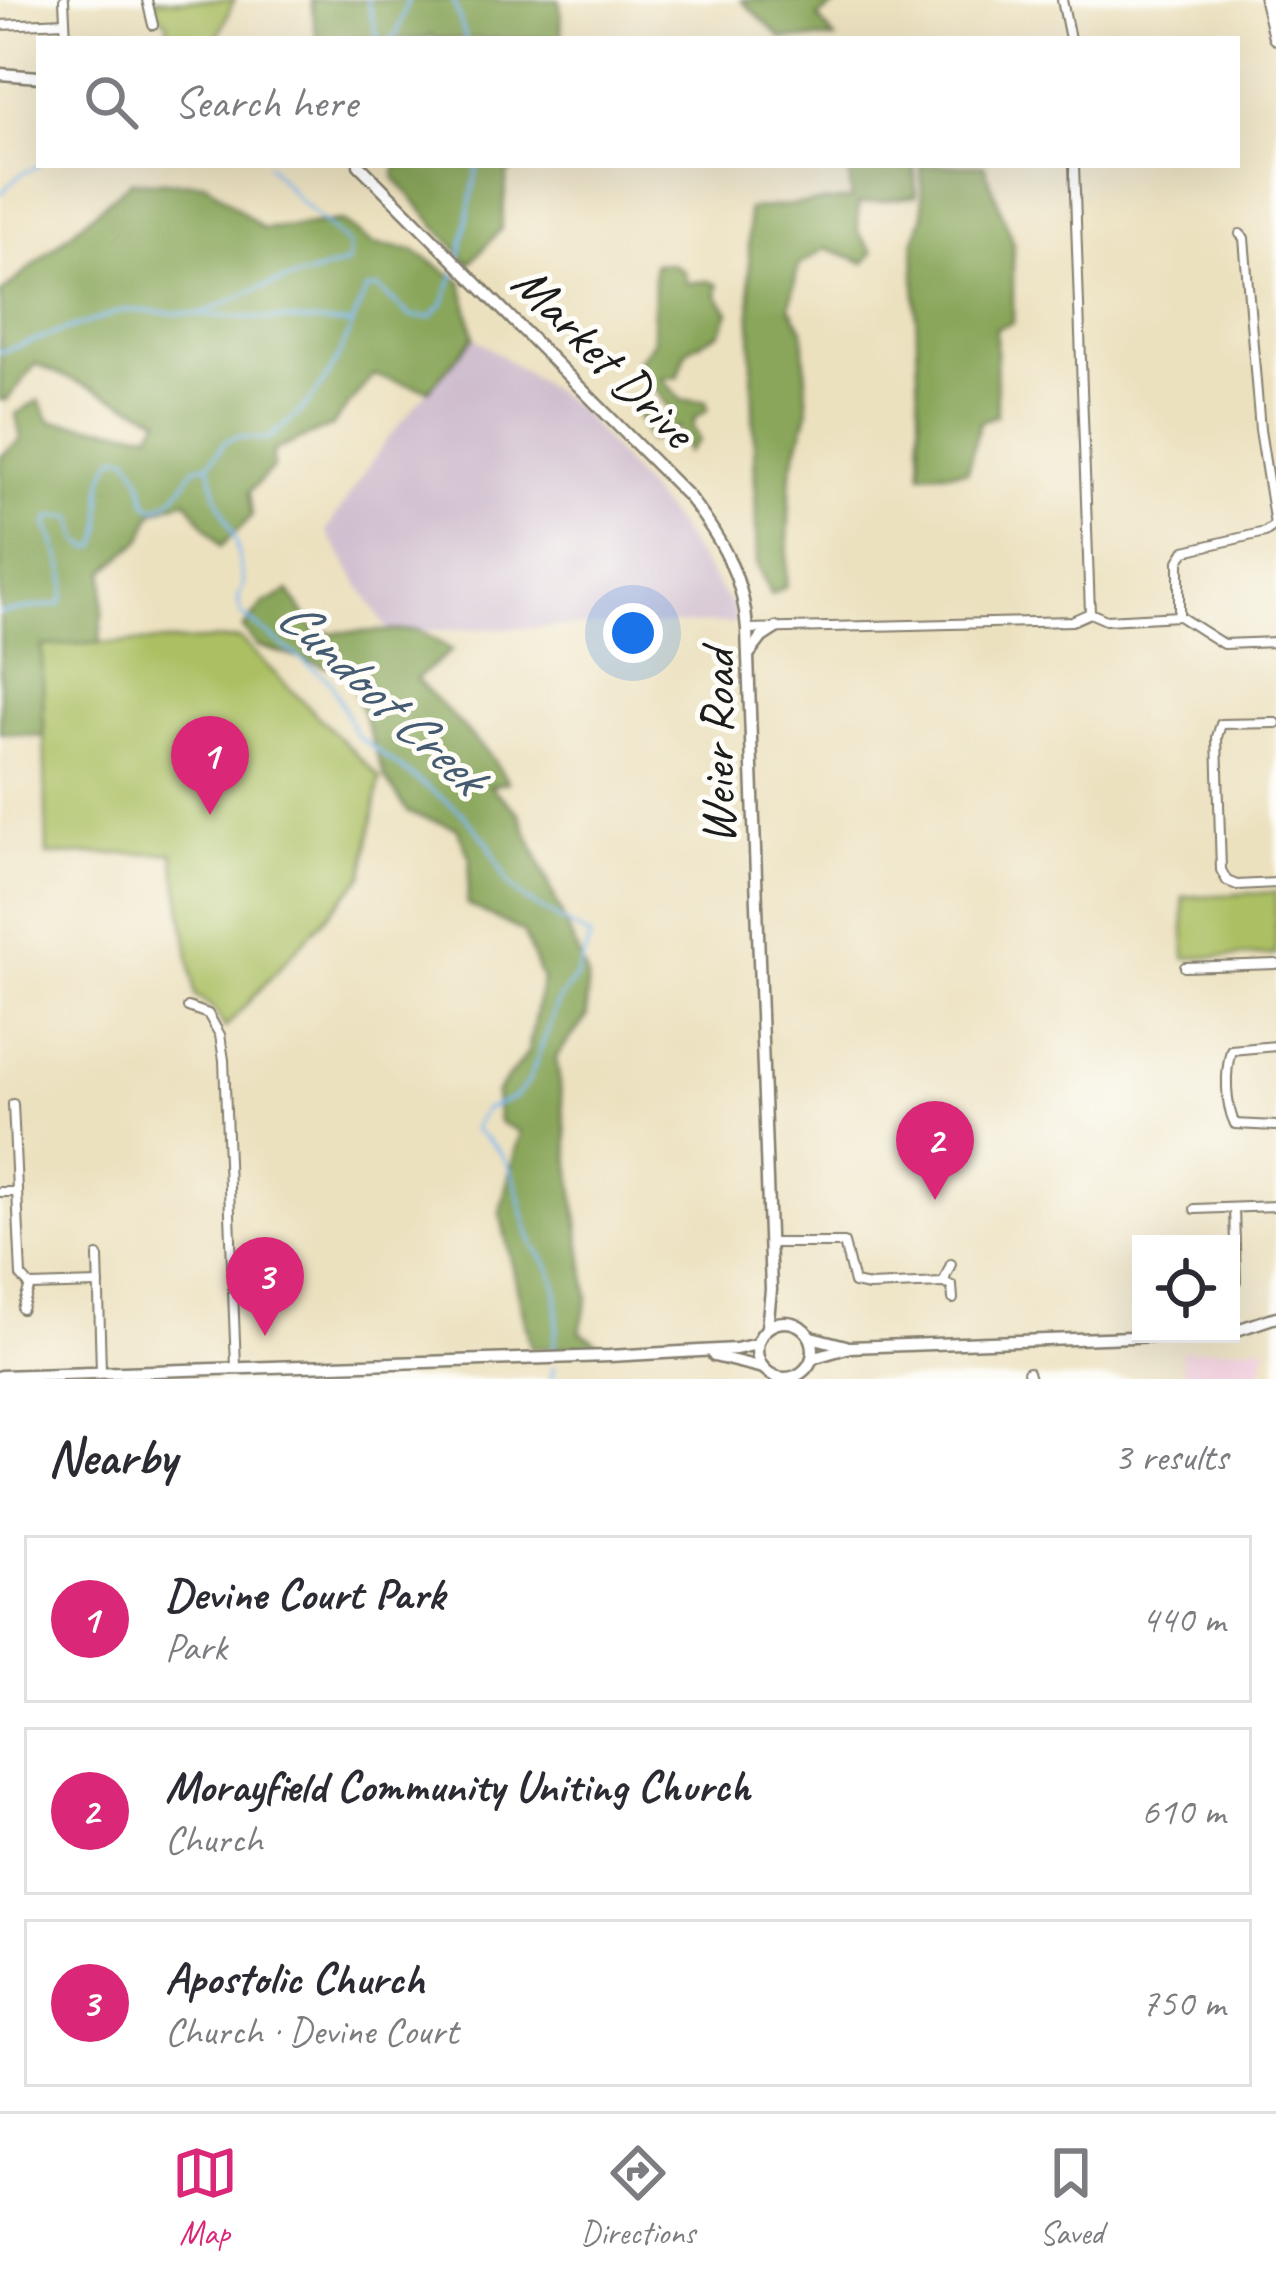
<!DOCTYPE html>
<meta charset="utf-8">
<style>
body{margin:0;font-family:Caveat,sans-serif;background:#f7f7f7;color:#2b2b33}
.controls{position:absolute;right:36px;bottom:36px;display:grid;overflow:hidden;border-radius:0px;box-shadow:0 12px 48px #0002}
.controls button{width:108px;height:108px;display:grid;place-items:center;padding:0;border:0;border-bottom:3px solid #e1e1e2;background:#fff;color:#2b2b33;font:60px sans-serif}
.you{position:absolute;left:633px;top:633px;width:42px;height:42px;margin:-30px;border:9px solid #fff;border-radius:50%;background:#1a73e8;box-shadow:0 0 0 18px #1a73e833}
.badge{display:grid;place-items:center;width:78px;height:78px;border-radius:50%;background:#db2777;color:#fff;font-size:39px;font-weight:700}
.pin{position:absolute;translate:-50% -99px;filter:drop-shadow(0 3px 6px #0008)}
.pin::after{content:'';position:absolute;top:63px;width:42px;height:36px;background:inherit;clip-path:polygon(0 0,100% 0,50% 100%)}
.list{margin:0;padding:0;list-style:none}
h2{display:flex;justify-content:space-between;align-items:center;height:156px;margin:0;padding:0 48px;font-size:51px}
h2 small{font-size:39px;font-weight:400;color:#7c7c81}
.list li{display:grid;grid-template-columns:78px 1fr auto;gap:36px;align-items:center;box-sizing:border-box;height:168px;margin:0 24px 24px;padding:0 24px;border:3px solid #e1e1e2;border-radius:0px}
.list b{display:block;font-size:45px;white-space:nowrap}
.list p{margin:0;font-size:39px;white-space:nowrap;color:#7c7c81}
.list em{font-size:39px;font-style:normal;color:#7c7c81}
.icon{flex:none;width:66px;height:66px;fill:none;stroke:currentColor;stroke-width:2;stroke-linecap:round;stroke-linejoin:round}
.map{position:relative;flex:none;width:1276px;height:1379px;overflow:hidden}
.search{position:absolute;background:#fff;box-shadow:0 12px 48px #0002;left:36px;right:36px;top:36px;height:132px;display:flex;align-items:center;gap:30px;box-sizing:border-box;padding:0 42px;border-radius:0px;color:#7c7c81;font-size:45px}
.sheet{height:732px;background:#fff}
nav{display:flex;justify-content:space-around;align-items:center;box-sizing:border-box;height:168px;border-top:3px solid #e1e1e2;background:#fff;font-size:33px;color:#7c7c81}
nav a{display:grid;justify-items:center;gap:6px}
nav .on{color:#db2777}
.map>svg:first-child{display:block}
.built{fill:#f3cfdf}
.industrial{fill:#cfbdce}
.green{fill:#acc064;stroke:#646e40;stroke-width:3}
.forest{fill:#89a65a;stroke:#52613b;stroke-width:3}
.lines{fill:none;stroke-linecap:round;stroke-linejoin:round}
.stream{stroke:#80baf1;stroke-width:3}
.street-casing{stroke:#847e6e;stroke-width:12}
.secondary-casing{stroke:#847e6e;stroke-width:15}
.highway-casing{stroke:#847e6e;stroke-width:18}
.street{stroke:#fff;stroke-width:8}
.secondary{stroke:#fff;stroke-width:10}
.highway{stroke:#fff;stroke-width:14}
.labels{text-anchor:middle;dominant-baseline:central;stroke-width:10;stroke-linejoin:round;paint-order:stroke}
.street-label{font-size:51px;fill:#1c1c1c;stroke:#fdfcf7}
.water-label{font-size:54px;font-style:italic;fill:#445b71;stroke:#fdfcf7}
</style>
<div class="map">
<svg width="1276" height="1379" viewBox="0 0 1276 1379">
<rect width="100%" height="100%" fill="#fdfcf7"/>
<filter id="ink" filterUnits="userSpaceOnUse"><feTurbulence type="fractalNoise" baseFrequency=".00833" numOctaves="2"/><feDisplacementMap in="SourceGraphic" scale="24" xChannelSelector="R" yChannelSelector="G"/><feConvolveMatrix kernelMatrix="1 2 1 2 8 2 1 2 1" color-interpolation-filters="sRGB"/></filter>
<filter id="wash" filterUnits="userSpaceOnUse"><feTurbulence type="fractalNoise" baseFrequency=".004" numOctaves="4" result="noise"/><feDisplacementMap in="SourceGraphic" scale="48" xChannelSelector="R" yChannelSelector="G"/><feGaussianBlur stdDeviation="2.7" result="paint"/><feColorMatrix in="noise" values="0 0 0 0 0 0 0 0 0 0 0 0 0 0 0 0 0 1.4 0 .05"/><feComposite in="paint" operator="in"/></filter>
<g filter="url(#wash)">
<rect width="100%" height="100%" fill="#ece1bf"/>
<polygon class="built" points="1267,1345 1260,1379 1185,1379 1180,1351"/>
<polygon class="industrial" points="474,337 579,409 674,522 735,611 735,623 388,631 326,531 387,439"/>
<g class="green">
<polygon points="155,0 234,0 217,39 157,39 167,30 168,24 155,11"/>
<polygon points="240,639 380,778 363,876 225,1028 213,1008 195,995 173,853 47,855 42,645"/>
<polygon points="1276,892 1276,955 1185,958 1183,897"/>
</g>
<g class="forest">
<polygon points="311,0 560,0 562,39 435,39 430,35 426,39 317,39"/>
<polygon points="741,0 843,0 818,17 835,39 782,39"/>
<polygon points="397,165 520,165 507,174 501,229 469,264 394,177"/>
<polygon points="849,165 914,165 916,196 858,204 858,232 873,252 865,263 826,248 798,266 790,307 803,330 808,412 791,471 786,586 771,595 757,565 748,209 851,199"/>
<polygon points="921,165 984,165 1013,242 1013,323 996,328 997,415 980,422 967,471 921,473 914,243 923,214"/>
<polygon points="131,181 206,183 263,229 342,221 373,244 413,250 462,282 474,337 429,390 373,375 332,426 273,451 273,468 249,492 252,516 221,547 186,500 153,512 142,539 105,571 100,643 42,646 44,737 0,733 0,457 21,440 16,414 39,400 50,421 150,433 160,418 36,364 7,400 0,400 0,294"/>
<polygon points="671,263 685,272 686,283 709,281 718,285 717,295 729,312 721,332 687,350 678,377 662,378 681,400 706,401 708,410 695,418 693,428 699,440 687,452 679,427 650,441 631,402 637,395 657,425 674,415 637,362 653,342 654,264"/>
<polygon points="289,591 317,633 418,630 452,650 416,679 490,755 508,782 490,786 519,813 587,975 587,1017 556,1057 588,1297 580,1331 601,1346 531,1348 500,1212 520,1132 499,1122 496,1093 528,1052 542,980 523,932 467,904 470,859 457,828 409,813 385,778 349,673 257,646 243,628 264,604"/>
</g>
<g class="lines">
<g class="stream">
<polyline points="367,0 378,39"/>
<polyline points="453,0 466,39"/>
<polyline points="390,39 397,34 408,0"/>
<polyline points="0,194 21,174 40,165"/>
<polyline points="460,257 478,165"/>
<path d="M457 267 443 304 431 317H412L378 288 366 290C340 355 327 400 265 440L239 437 226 441 209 464 217 497 235 539 244 584 238 599 241 614 330 681 357 736 461 812 488 843 508 884 524 899 590 937 577 976 558 1001 529 1081 515 1097 484 1110 473 1129C525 1163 513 1196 533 1243 538 1254 549 1263 553 1276 561 1299 557 1328 553 1351"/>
<polyline points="203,313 260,288 348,263 349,245 296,197 268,165"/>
<polyline points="0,352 125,310 351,324"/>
<path d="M0 613 60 604C74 578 57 550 47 524L51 517H73L79 540 90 548 97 546C111 514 89 488 116 456L128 457 141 478 146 503 154 508C174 504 184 484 195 467L209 464"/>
<polyline points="551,1379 554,1366"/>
</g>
</g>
</g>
<g filter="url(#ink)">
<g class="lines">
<defs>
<g id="street">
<polyline points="64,0 66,39"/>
<polyline points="147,0 153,25"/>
<polyline points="1062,0 1070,39"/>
<polyline points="0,25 65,22"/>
<polyline points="1074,165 1090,613"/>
<polyline points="1179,616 1179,561 1185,551 1265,532 1275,525 1260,430 1244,238 1240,234"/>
<polyline points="747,629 1072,621 1090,613 1106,620 1179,616 1223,644 1276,642"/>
<polyline points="1276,723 1221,724 1217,737 1221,870 1227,881 1237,885 1276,883"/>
<polyline points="1185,967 1276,964"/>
<polyline points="188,1007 208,1014 220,1035 224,1060 236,1367"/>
<path d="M1276 1046 1231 1050C1225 1072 1225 1104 1235 1124L1276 1126"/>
<polyline points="13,1104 21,1276 30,1286 99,1284"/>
<polyline points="0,1192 17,1192"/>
<polyline points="1234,1208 1236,1282"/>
<polyline points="1195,1209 1276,1206"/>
<polyline points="769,1243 844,1243 854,1283 869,1286 943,1283 951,1264"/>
<polyline points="98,1256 101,1372"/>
<polyline points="943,1283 952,1286 953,1299"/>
<polyline points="22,1309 30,1286"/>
<polyline points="1028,1372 1030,1379"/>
</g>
<g id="secondary">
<polyline points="0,74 39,77"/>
<path d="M359 165 689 497C720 537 744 577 747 629L771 1290 767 1328"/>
<polyline points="749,654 762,637 776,628"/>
<circle cx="785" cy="1350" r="28"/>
<polyline points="1231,1332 1276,1317"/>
<polyline points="811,1337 846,1346"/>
<polyline points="714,1356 763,1368"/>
<polyline points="812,1358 850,1347 1218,1334"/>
<polyline points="0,1376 609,1356 736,1349 757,1344"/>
</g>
<polyline id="highway" points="1267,0 1276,37"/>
</defs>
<use href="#street" class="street-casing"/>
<use href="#secondary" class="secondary-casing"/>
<use href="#highway" class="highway-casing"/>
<use href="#street" class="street"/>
<use href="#secondary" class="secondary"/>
<use href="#highway" class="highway"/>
</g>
</g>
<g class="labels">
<g class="street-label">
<text transform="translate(604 356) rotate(45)">Market Drive</text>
<text transform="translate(717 747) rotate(-90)">Weier Road</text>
</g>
<g class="water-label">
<text transform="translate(382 695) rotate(43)">Cundoot Creek</text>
</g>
</g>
</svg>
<div class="controls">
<button><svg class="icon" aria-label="locate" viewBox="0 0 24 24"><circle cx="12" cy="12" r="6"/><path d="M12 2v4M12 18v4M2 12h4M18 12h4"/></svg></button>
</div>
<div class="you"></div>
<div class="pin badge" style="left:210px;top:815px">1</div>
<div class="pin badge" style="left:935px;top:1200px">2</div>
<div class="pin badge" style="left:265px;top:1336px">3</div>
<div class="search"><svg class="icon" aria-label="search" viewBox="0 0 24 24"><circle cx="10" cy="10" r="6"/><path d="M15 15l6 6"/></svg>Search here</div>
</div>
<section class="sheet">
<h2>Nearby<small>3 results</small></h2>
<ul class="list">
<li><span class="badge">1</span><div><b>Devine Court Park</b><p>Park</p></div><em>440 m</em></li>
<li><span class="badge">2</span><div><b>Morayfield Community Uniting Church</b><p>Church</p></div><em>610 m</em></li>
<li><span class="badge">3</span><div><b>Apostolic Church</b><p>Church · Devine Court</p></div><em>750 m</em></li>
</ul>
</section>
<nav>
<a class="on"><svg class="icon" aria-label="map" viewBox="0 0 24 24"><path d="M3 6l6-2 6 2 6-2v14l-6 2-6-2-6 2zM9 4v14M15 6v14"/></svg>Map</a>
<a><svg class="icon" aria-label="directions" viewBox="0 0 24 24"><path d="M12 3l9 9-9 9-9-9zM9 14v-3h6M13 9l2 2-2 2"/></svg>Directions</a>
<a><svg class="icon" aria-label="saved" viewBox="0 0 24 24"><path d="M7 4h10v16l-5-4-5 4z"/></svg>Saved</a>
</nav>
